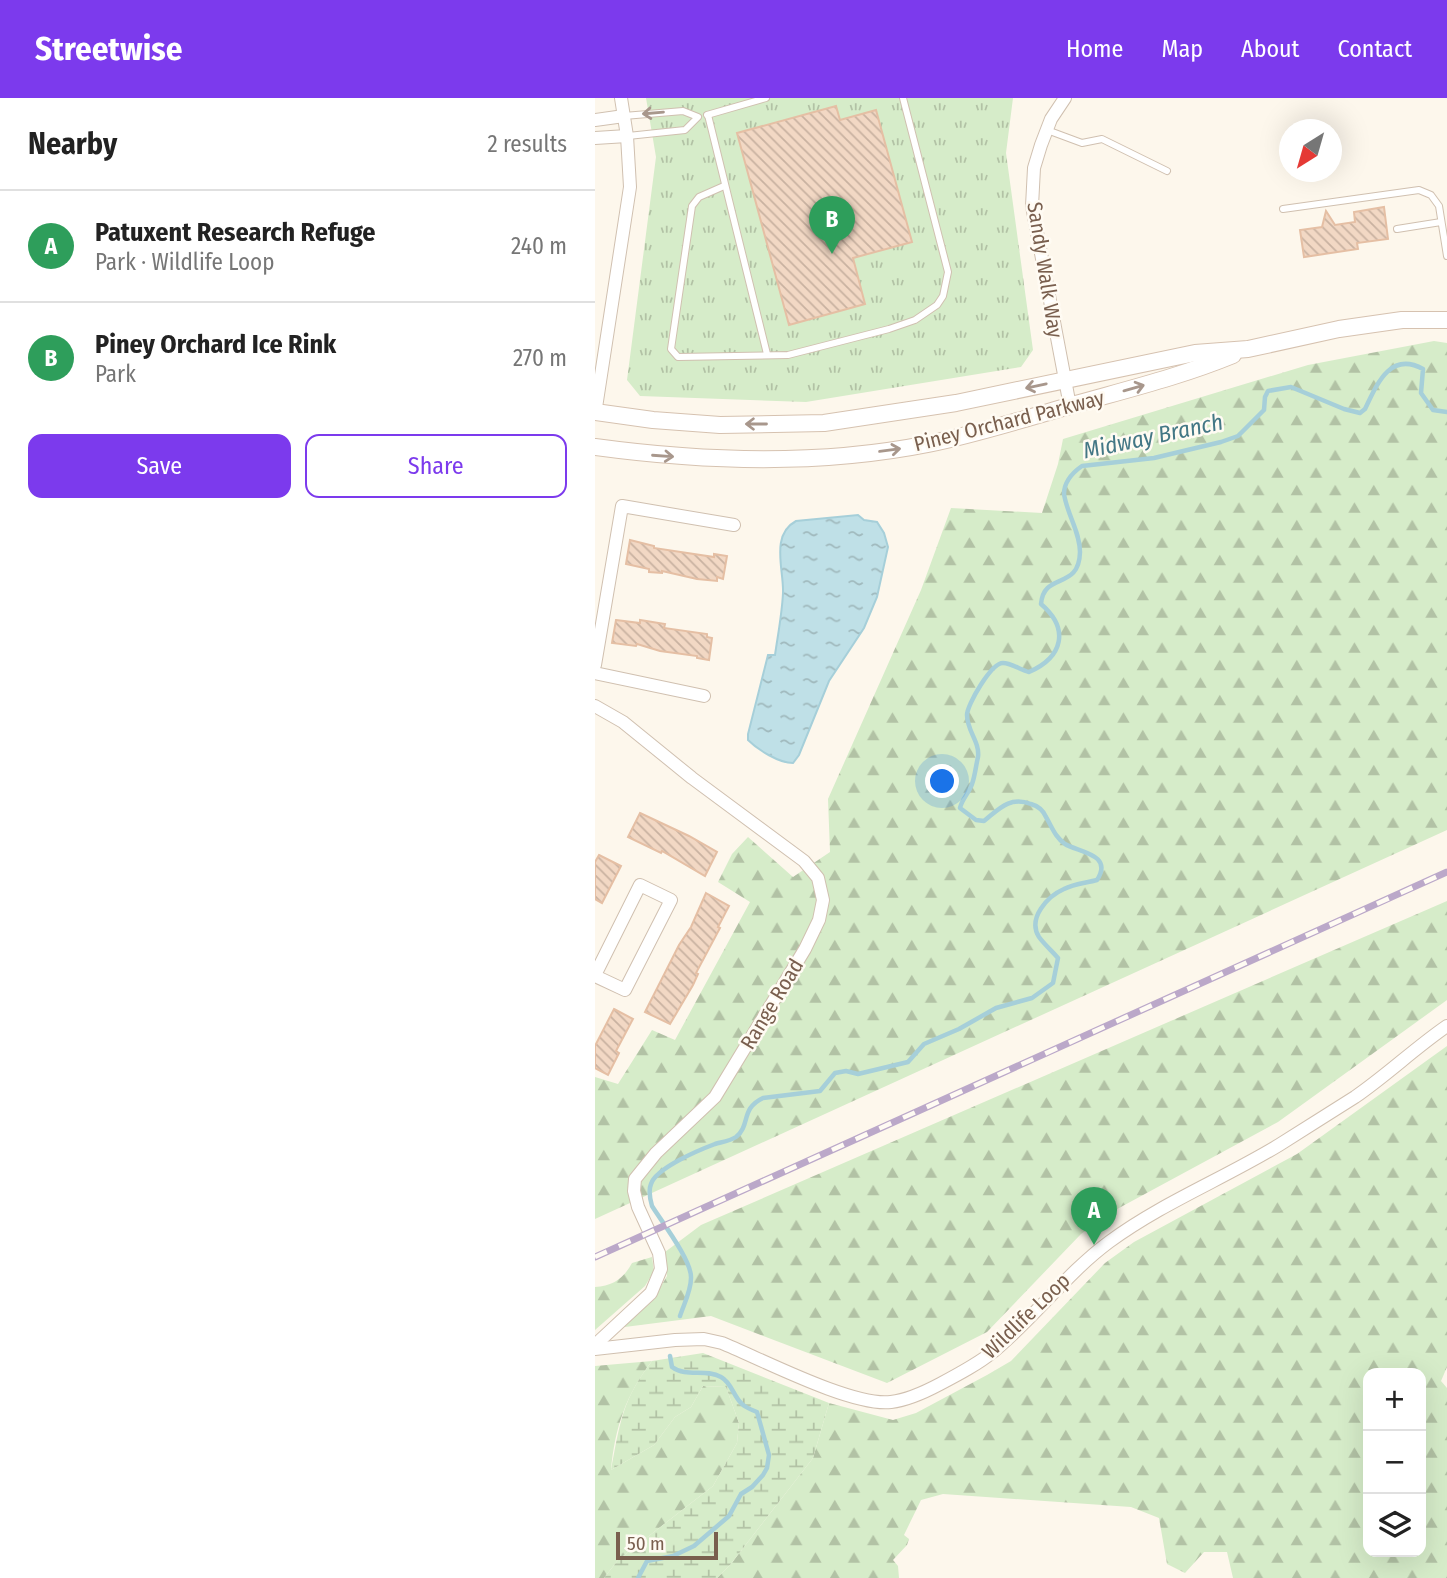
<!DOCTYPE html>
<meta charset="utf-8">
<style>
body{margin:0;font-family:"Fira Sans Condensed",sans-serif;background:#f6f6f6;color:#222}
.controls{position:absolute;right:21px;bottom:21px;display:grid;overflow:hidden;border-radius:14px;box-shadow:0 7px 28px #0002}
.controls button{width:63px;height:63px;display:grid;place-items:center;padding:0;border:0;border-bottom:2px solid #e0e0e0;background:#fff;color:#222;font:35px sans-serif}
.compass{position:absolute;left:684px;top:21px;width:63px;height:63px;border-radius:50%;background:#fff;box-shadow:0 7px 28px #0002;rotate:217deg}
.scale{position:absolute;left:21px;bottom:18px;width:102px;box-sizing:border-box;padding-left:7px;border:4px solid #795f4e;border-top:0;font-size:19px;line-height:24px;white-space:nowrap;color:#795f4e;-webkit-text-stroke:5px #fffbf3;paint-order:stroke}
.you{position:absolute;left:348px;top:684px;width:24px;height:24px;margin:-18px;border:5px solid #fff;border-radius:50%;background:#1a73e8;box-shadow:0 0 0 10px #1a73e833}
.badge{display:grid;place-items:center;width:46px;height:46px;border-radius:50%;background:#7c3aed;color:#fff;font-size:23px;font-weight:700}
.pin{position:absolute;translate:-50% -58px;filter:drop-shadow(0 2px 4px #0008)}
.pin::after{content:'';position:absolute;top:37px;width:24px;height:21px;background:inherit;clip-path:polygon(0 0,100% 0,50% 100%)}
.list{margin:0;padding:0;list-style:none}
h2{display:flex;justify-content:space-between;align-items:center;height:91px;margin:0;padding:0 28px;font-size:30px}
h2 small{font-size:23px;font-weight:400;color:#767676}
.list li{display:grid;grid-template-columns:46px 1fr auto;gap:21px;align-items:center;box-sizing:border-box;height:112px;padding:0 28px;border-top:2px solid #e0e0e0}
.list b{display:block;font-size:26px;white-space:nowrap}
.list p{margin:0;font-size:23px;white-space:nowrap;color:#767676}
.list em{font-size:23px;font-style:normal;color:#767676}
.actions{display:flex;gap:14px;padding:21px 28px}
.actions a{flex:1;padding:16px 0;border:2px solid #7c3aed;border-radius:14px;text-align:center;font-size:24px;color:#7c3aed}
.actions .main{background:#7c3aed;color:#fff}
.icon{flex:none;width:38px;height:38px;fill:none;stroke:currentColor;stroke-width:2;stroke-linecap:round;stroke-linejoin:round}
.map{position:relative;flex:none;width:852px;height:1480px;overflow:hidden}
header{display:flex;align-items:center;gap:42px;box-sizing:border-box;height:98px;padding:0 35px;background:#7c3aed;color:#fff}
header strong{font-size:33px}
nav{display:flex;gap:38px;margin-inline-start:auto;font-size:24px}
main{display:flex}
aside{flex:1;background:#fff}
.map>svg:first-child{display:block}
.grass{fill:url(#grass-tufts)}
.forest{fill:url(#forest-firs);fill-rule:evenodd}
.wetland{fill:url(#wetland-marsh)}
.water{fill:url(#water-ripples);stroke:#a6cfd9;stroke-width:2}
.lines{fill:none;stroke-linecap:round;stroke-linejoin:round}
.stream{stroke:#a6cfd9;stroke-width:4.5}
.building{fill:url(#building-back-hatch);stroke:#e5bfa4;stroke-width:2}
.lane-casing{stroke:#d0c0b0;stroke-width:8}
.street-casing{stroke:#d0c0b0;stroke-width:14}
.secondary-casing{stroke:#d6c2b0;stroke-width:18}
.lane{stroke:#fff;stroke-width:6}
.street{stroke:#fff;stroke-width:12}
.secondary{stroke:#fff;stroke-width:16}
.rail-casing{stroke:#bba8c9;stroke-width:7}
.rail{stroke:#fffbf3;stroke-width:4.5;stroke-dasharray:13;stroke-linecap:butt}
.oneway{stroke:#a8978c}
.labels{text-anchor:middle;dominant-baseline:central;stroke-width:5;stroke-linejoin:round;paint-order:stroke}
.street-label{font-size:21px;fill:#795f4e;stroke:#fffbf3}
.water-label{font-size:23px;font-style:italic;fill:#437785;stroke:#fffbf3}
</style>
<header>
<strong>Streetwise</strong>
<nav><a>Home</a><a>Map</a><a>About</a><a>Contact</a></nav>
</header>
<main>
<aside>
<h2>Nearby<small>2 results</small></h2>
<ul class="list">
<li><span class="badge" style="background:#2e9e5b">A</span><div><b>Patuxent Research Refuge</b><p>Park · Wildlife Loop</p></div><em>240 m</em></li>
<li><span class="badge" style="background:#2e9e5b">B</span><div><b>Piney Orchard Ice Rink</b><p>Park</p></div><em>270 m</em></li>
</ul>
<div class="actions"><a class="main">Save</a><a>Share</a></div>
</aside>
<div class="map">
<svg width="852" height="1480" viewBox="0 0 852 1480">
<defs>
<pattern id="grass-tufts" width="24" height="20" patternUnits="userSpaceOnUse" patternTransform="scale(1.75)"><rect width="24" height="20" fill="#d6ecc9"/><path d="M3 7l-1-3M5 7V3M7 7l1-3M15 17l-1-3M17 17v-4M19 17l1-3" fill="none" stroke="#b2c2a5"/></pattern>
<pattern id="forest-firs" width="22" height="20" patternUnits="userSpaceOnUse" patternTransform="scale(1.75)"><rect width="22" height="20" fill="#d6ecc9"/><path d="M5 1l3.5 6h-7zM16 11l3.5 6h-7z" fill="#b2c2a5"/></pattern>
<pattern id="wetland-marsh" width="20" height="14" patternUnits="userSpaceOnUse" patternTransform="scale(1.75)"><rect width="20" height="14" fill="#d6ecc9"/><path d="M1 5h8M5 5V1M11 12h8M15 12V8" fill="none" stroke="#b2c2a5"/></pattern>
<pattern id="water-ripples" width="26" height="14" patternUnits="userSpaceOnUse" patternTransform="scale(1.75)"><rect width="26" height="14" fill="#bfe0e7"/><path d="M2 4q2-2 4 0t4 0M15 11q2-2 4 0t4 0" fill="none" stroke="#a0b9bd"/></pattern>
<pattern id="building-back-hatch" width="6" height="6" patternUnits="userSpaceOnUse" patternTransform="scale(1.75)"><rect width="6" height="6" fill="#f2d8c4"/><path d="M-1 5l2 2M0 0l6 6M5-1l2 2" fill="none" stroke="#c9b2a1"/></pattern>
</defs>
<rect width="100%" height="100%" fill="#fdf7ec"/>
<polygon class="grass" points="51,0 418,0 411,55 438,252 426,269 211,304 45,298 32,282 61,59"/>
<g class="forest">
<polygon points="839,243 852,245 852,732 0,1121 0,979 23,986 57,932 80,942 155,804 123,784 137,756 153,739 198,779 235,754 233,701 326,492 356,410 447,415 463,366 468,341 713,267"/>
<polygon points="852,803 852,902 683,1024 524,1110 486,1136 392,1234 292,1285 116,1218 22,1230 62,1195 72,1178 70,1154 106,1127"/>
<path d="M852 948V1269L846 1283 852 1290V1480H638L632 1454H609L590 1475 572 1466 564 1420 536 1409 348 1396 326 1402 309 1437 314 1441 312 1447 298 1462 303 1468 304 1480H122L135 1467 218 1360 234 1305 298 1322 321 1315 392 1277 416 1263 510 1165 539 1144 702 1056ZM773 1275H826V1454H773Z"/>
<path d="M57 1159 59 1173 50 1188 0 1232V1189C18 1188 29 1180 37 1165Z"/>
<path d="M57 1263C31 1297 20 1329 16 1372L59 1347 80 1319 96 1309 108 1288 131 1289 144 1325 142 1345 118 1388 23 1462 9 1480H0V1268Z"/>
</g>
<path class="wetland" d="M108 1255 234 1305 218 1360 135 1467 122 1480H9L23 1462 118 1388 142 1345 144 1325 131 1289 108 1288 96 1309 80 1319 59 1347 16 1372C25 1325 27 1302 57 1263Z"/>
<path class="water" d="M263 417 269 422 282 424 289 435 293 449 282 499 269 530 234 583 204 657 198 665C184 665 163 652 153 642V636L173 557H180C183 536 187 516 188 495 189 472 175 437 201 423Z"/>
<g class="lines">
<g class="stream">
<path d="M85 1218C89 1206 96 1193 96 1180 97 1163 67 1124 57 1108 55 1101 53 1093 56 1086 61 1070 104 1052 120 1046 127 1044 135 1043 141 1039 156 1027 145 1011 168 1000L225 993 240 975 251 973 263 976 313 964 329 946 364 931 401 910 437 900 458 885 463 860C457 853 449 846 444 839 432 820 453 798 469 791 479 786 491 785 502 782 519 756 483 754 470 746 460 739 457 729 451 719 448 712 443 708 436 706 414 698 404 711 389 723L381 722 365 710C367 701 374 695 377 686 380 678 381 667 383 659 385 644 372 633 372 617 372 607 396 565 408 565 416 565 426 572 434 574 468 559 475 531 446 506 449 473 484 493 485 454 485 434 472 416 469 396 469 384 477 375 487 368L559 360 626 344 643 338 669 312 670 299 673 293 696 289 749 311 765 315 770 311C782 286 795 253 828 271L826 295 838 312 852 314"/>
<path d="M43 1480 52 1463 78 1458 99 1448 134 1418 146 1396 157 1389 168 1377 172 1370 174 1357 162 1314C157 1312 151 1310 147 1306 138 1298 137 1285 126 1279 110 1270 92 1280 77 1269L75 1258"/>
</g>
</g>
<g class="building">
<polygon points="241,8 245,22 281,12 317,144 258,160 270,206 194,227 142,35"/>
<polygon points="789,109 793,141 762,145 763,151 709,159 705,132 727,129 731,113 740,127 760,124 759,114"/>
<polygon points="35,442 59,448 59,450 119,459 119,456 132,458 128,481 122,479 122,483 102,481 67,473 67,475 54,474 54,471 31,466"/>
<polygon points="21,522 45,525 45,522 70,526 69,530 112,536 112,539 117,540 114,562 102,560 102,558 65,553 42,546 41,548 17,545"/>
<polygon points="45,715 94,738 122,754 110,778 67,753 66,755 33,739"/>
<polygon points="4,757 26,768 7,805 0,801 0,764"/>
<polygon points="111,795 134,808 123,829 125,830 101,875 103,876 98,887 75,926 50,914 84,847 96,829"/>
<polygon points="19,911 38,921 21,953 24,955 13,977 0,970 0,948"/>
</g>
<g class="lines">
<defs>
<g id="lane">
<polyline points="112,17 171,0"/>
<polyline points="113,17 172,256"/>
<polyline points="29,18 88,13 103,19 90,32 33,38"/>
<polyline points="452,32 487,45 507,41 572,73"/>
<polyline points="129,88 104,99 97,108 76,251 83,259 193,257 294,231 320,222 342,207 348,198 353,174 308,0"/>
<polyline points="688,111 824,92 836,97 844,108 852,158"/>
<polyline points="802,131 846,124"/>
</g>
<g id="street">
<polyline points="470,0 456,21 446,47 439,70 437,108 475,308"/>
<polyline points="0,22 29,18"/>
<polyline points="0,40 32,38"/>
<polyline points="0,316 35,89 32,38 26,0"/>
<polyline points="0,567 27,408 139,427"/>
<polyline points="0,575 109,598"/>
<polyline points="0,608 28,624 97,680 209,763 223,780 228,802 224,822 210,851 120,999 61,1055 40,1081 39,1093 43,1109 64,1155 66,1171 56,1195 0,1247"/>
<polyline points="0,877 45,787 76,802 30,892 0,878"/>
<path d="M0 1251 80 1242 109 1241 127 1245C166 1261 258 1309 296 1304 313 1302 330 1294 345 1286 364 1276 383 1266 399 1253 440 1219 471 1176 514 1144 567 1105 628 1081 684 1047 709 1031 735 1015 760 999 792 977 820 950 852 928"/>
</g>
<g id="secondary">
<polyline points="0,314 58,322 125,327 229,325 361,305 600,255 653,251 744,231 807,222 852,222"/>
<path d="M0 349C110 364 223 368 333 346 383 336 432 320 481 306 534 291 587 278 638 257"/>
</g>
</defs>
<use href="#lane" class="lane-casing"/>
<use href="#street" class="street-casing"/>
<use href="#secondary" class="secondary-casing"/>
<use href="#lane" class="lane"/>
<use href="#street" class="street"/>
<use href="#secondary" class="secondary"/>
<defs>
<polyline id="rail" points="0,1159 852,774"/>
</defs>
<use href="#rail" class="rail-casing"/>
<use href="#rail" class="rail"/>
</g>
<defs><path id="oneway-shaft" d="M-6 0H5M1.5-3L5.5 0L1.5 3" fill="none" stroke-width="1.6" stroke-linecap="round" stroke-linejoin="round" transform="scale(1.75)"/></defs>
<g class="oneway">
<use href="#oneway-shaft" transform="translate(58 15) rotate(175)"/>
<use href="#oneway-shaft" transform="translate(441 288) rotate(168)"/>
<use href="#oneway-shaft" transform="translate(539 290) rotate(-16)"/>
<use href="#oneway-shaft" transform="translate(161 326) rotate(180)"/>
<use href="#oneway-shaft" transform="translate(295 352) rotate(-8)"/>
<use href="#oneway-shaft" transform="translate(68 358) rotate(4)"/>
</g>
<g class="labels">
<g class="street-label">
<text transform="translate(450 172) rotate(81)">Sandy Walk Way</text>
<text transform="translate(414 323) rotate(-14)">Piney Orchard Parkway</text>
<text transform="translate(177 906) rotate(-59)">Range Road</text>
<text transform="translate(431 1218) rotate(-44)">Wildlife Loop</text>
</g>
<g class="water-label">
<text transform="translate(558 338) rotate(-12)">Midway Branch</text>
</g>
</g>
</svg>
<div class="controls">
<button>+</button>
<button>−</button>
<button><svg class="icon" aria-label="layers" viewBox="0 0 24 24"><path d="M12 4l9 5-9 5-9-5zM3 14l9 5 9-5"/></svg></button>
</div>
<svg class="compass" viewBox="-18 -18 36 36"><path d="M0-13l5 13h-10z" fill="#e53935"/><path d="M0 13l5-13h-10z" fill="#767676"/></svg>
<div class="scale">50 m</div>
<div class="you"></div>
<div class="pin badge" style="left:499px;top:1147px;background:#2e9e5b">A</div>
<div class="pin badge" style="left:237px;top:156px;background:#2e9e5b">B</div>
</div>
</main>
